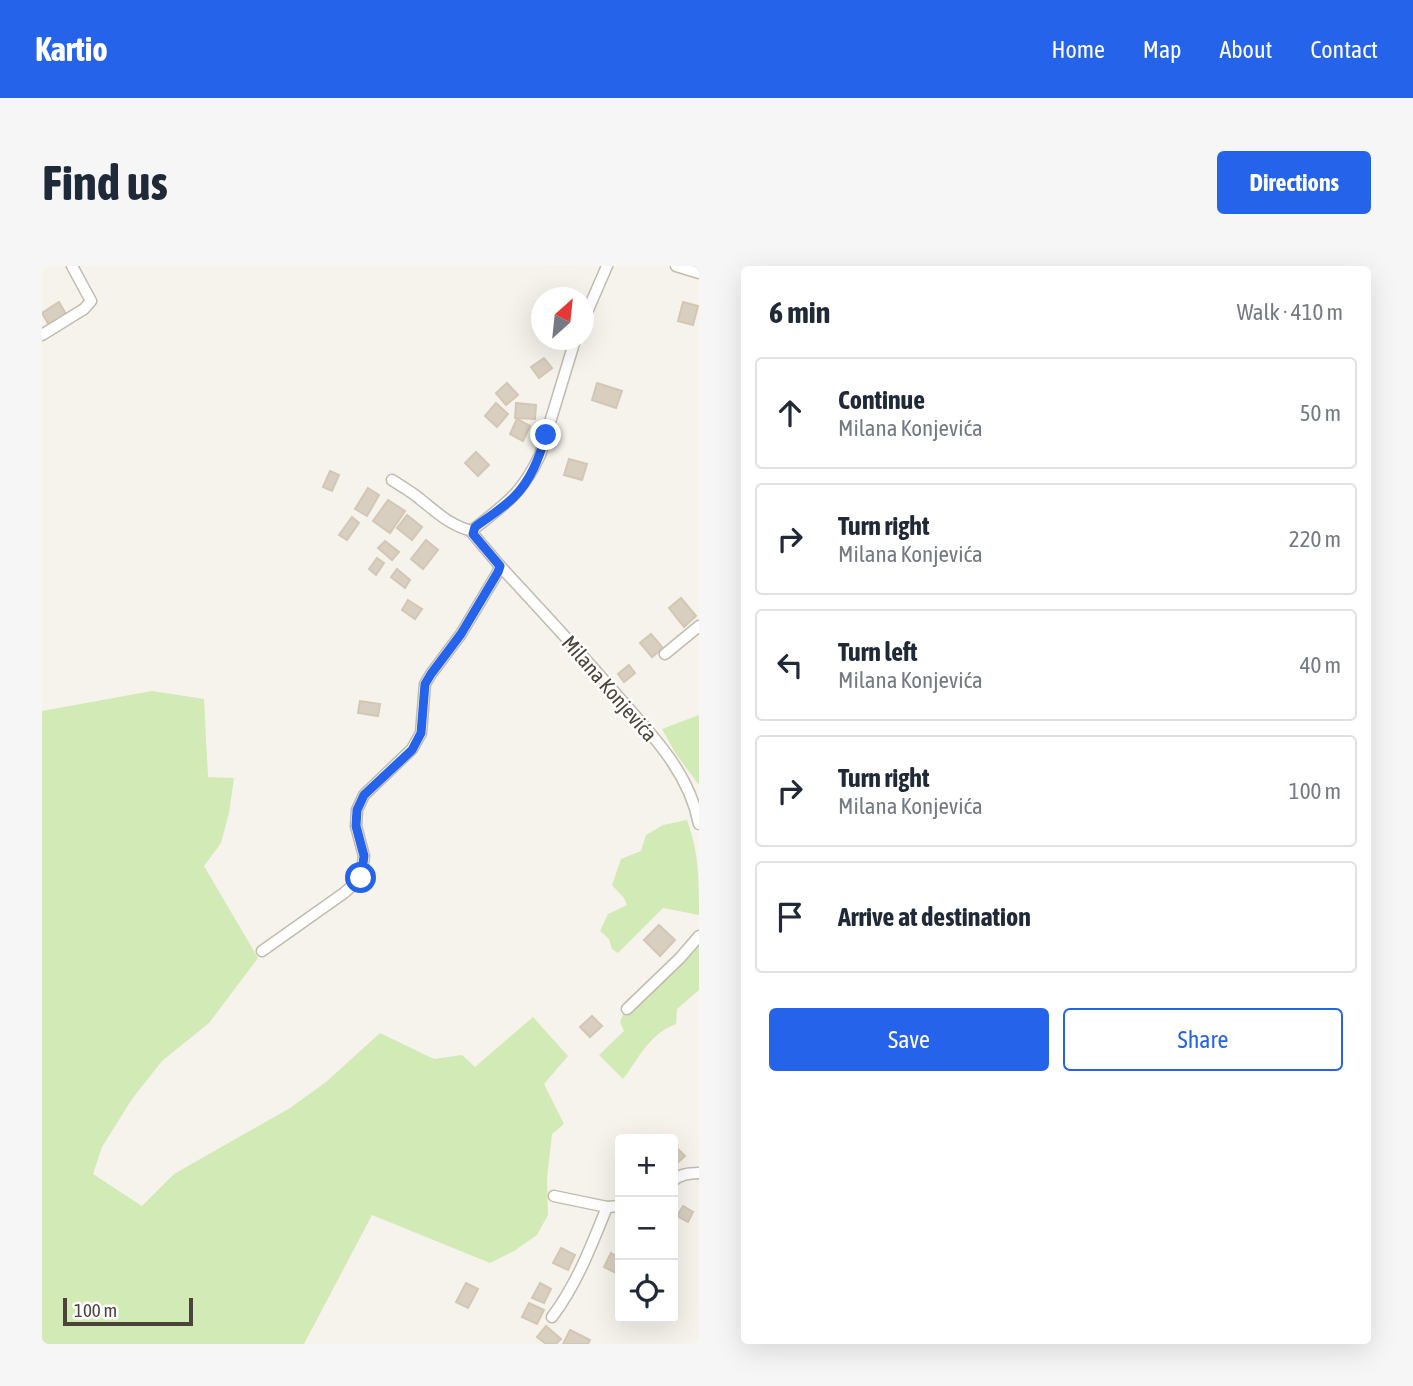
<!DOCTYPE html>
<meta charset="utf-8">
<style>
body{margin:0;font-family:"Asap Condensed",sans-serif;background:#f6f6f7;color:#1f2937}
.controls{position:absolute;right:21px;bottom:21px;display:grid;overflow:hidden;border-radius:7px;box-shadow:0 7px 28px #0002}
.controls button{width:63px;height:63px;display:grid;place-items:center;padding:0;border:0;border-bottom:2px solid #e0e1e3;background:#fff;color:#1f2937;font:35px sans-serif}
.compass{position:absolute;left:489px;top:21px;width:63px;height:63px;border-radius:50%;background:#fff;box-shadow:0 7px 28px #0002;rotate:27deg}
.scale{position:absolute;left:21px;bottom:18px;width:130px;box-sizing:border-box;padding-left:7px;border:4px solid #4b4439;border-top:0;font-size:19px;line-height:24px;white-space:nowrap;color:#4b4439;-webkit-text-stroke:5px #fff;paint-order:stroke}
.stop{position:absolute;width:21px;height:21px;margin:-16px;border:5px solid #2563eb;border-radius:50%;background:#fff}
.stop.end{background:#2563eb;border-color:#fff;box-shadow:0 2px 7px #0008}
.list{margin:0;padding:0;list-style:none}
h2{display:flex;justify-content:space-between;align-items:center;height:91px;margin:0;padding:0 28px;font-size:30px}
h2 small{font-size:23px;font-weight:400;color:#747a83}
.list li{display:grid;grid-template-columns:46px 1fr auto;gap:21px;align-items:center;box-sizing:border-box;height:112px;margin:0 14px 14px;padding:0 14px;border:2px solid #e0e1e3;border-radius:7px}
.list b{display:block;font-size:26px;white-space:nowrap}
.list p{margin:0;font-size:23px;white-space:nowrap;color:#747a83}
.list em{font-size:23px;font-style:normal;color:#747a83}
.actions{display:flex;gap:14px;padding:21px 28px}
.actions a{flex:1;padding:16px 0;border:2px solid #2563eb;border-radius:7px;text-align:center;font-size:24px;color:#2563eb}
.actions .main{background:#2563eb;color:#fff}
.icon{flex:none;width:38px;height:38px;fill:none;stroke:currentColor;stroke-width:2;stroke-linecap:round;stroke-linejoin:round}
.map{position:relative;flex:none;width:657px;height:1078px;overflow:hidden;border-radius:7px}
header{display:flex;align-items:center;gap:42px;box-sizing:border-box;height:98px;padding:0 35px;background:#2563eb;color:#fff}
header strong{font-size:33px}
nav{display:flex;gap:38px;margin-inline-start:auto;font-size:24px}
.intro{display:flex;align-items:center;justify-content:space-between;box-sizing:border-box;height:168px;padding:0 42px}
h1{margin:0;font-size:49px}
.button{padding:18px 32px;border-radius:7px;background:#2563eb;color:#fff;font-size:24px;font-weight:700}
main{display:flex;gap:42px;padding:0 42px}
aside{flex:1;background:#fff;border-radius:7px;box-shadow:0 7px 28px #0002}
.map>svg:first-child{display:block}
.green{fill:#d2eab5}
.building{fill:#d8cfc1;stroke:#d3c7b4;stroke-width:2}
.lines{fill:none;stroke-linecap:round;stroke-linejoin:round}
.minor-casing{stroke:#c2bbae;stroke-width:13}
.minor{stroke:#fff;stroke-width:10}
.route{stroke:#2563eb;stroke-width:9}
.labels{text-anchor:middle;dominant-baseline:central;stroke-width:5;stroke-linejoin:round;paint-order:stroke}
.street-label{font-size:21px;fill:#4b4439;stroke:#fff}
</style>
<header>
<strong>Kartio</strong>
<nav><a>Home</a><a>Map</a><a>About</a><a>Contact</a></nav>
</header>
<div class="intro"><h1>Find us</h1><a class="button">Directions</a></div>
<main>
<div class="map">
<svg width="657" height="1078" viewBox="0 0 657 1078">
<rect width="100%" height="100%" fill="#f6f3ec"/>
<g class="green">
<polygon points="110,425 162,433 166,511 192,512 187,547 179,577 162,600 216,692 167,757 120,795 90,833 60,881 51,908 100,940 132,908 248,842 284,816 338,767 392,793 420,789 433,801 491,751 526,790 502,818 522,858 510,868 505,912 506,949 495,969 472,985 448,997 330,949 262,1078 0,1078 0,445"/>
<polygon points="657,449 657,519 634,488 620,463"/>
<path d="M645 554C657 585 657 616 657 649L621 642 576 687 570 683 567 673 558 665 566 648 585 639 582 632 570 619 579 593 599 585 604 569 621 559Z"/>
<path d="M657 676V724L635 743 634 758C606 769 598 791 581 813L557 789 582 765 578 756 581 748Z"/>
</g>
<g class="building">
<polygon points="17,36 24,48 7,59 0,47"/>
<polygon points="641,36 656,40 651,59 636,55"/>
<polygon points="502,92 510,102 497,112 489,101"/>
<polygon points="465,117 476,129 464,139 454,127"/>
<polygon points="555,117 580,125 574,142 550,134"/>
<polygon points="454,137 466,148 455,161 443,150"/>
<polygon points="474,137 494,139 493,153 473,152"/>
<polygon points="475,153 488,160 481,175 468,168"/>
<polygon points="434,186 447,199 436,210 423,197"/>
<polygon points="527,193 545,198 540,214 522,209"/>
<polygon points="288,205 297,209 290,225 281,221"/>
<polygon points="326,222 337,229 325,250 313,243"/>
<polygon points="346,234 363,245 348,267 331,255"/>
<polygon points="365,249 380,261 370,274 355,262"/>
<polygon points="310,251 317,257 305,274 297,269"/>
<polygon points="384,274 396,284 381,303 369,293"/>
<polygon points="343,275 357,286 350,294 336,282"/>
<polygon points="335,292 342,297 334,309 327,303"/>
<polygon points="355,303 368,314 363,322 349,311"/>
<polygon points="639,332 654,350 642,361 627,342"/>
<polygon points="366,334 380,343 373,353 360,344"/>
<polygon points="609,368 621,382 610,391 598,377"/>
<polygon points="587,399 593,407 582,416 576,408"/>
<polygon points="318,435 338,438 336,450 316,447"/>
<polygon points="617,659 633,674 618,690 602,674"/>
<polygon points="550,750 560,760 548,771 538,761"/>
<polygon points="632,879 643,890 631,901 631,881"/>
<polygon points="641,940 651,946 646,956 635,950"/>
<polygon points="519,982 533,989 526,1004 511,997"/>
<polygon points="569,987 578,992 578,1009 562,1001"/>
<polygon points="424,1017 436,1023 426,1042 414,1036"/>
<polygon points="498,1017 509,1023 502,1037 490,1032"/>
<polygon points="487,1037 502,1044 495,1058 480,1051"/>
<polygon points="504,1060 519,1073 514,1078 504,1078 495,1071"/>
<polygon points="528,1064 548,1074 546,1078 521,1078"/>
</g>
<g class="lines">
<defs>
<g id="minor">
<polyline points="634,0 657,7"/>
<polyline points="542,53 565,0"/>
<polyline points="0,69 42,43 49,35 30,0"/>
<path d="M350 214C359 220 370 226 378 233 394 246 410 261 431 265"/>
<path d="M458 300C497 342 536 384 574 428 608 467 647 505 657 558"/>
<polyline points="623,388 657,360"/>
<path d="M220 685 302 627 319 612 322 590 314 560 315 544 322 529 370 483 379 467 383 418 389 408 419 368 456 306 458 300 431 268 433 262C466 236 480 227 498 189L533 74"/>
<polyline points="585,743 638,692 657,670"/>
<path d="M631 915C638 908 647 907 657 907"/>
<polyline points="512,930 565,941 578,940"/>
<path d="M510 1051C535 1018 550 978 565 941"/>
</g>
</defs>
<use href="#minor" class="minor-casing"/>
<use href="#minor" class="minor"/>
</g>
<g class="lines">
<path class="route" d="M319 612 322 590 314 560 315 544 322 529 370 484 379 467 383 418 389 408 419 368 456 306 458 300 431 268 433 261C445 252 460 243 472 231 489 214 497 192 504 169"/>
</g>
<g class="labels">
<g class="street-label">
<text transform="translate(568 422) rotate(49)">Milana Konjevića</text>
</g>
</g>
</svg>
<div class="controls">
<button>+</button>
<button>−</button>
<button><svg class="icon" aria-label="locate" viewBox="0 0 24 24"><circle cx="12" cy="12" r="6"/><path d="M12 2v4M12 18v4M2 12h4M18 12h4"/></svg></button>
</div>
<svg class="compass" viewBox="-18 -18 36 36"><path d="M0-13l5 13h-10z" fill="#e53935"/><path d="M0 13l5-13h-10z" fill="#747a83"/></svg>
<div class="scale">100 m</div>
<div class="stop" style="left:319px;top:612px"></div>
<div class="stop end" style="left:504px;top:169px"></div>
</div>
<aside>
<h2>6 min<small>Walk · 410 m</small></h2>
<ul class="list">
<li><svg class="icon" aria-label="ahead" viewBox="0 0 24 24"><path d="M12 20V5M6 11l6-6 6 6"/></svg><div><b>Continue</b><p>Milana Konjevića</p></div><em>50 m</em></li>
<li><svg class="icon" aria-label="right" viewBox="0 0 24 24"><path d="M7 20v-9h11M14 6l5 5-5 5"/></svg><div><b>Turn right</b><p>Milana Konjevića</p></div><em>220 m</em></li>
<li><svg class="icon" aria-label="left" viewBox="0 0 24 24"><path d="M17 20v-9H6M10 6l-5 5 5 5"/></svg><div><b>Turn left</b><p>Milana Konjevića</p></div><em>40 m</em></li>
<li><svg class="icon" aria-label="right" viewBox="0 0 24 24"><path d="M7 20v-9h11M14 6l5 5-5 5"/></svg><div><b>Turn right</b><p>Milana Konjevića</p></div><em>100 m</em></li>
<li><svg class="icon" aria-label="arrive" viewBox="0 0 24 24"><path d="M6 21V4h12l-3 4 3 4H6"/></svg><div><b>Arrive at destination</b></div></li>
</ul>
<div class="actions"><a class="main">Save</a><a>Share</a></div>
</aside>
</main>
